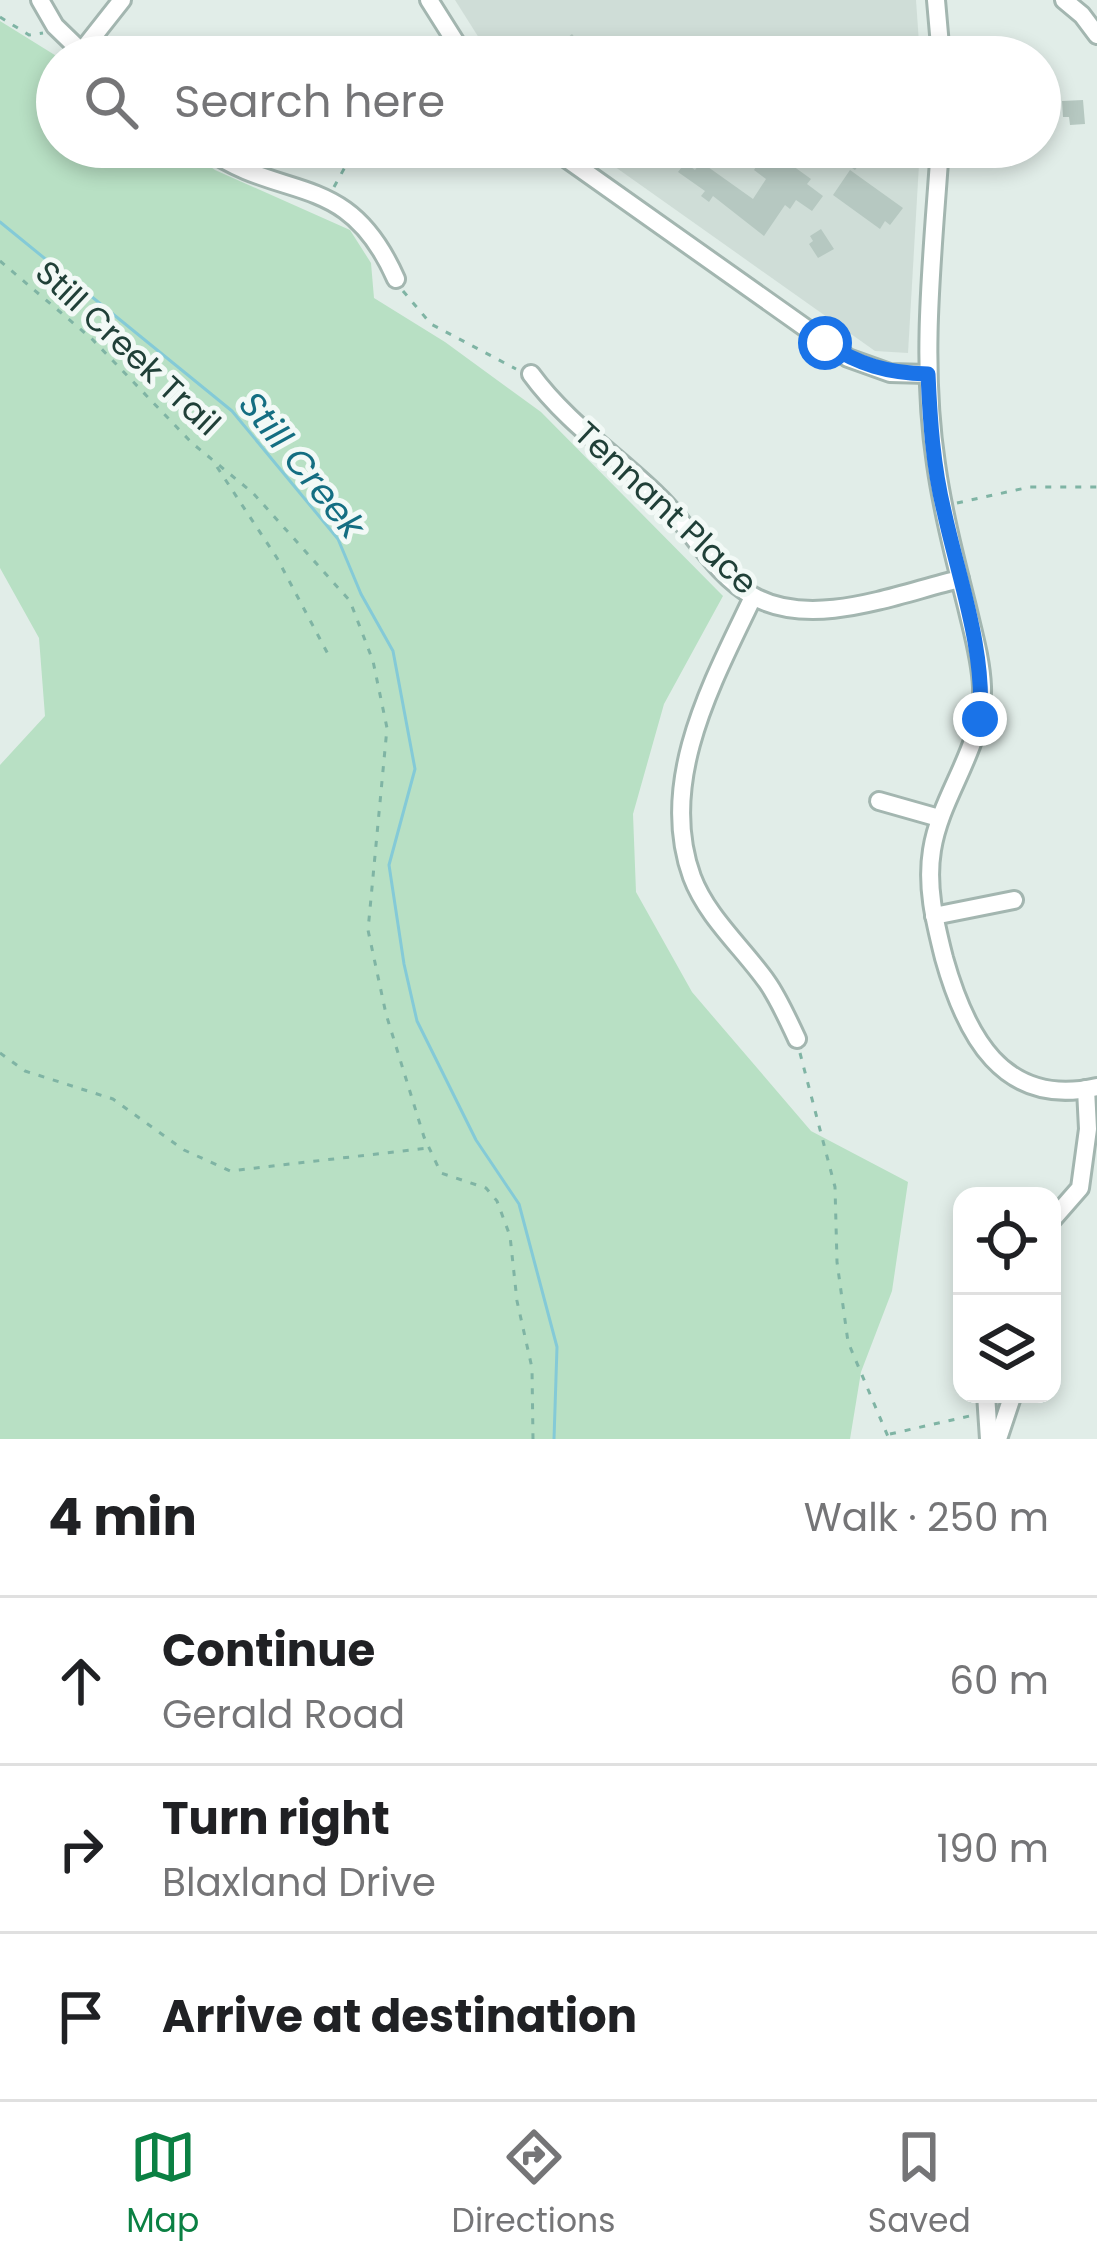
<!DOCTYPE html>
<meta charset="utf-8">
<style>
body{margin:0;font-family:Poppins,sans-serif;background:#f6f6f6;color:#202124}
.controls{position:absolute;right:36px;bottom:36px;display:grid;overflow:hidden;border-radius:24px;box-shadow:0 6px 18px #0003}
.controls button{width:108px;height:108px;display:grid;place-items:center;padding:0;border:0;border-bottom:3px solid #e0e0e0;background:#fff;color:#202124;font:60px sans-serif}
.stop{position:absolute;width:36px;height:36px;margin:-27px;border:9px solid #1a73e8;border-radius:50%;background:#fff}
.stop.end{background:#1a73e8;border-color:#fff;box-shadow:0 3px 12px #0008}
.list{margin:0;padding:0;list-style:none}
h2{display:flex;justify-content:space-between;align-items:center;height:156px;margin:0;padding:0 48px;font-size:51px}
h2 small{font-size:39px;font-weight:400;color:#757577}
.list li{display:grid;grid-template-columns:78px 1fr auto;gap:36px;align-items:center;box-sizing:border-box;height:168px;padding:0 48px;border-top:3px solid #e0e0e0}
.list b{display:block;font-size:45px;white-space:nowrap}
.list p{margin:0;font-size:39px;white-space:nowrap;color:#757577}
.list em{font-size:39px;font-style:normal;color:#757577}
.icon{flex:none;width:66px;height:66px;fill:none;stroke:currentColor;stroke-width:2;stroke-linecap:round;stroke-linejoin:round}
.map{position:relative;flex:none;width:1097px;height:1439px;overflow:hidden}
.search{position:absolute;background:#fff;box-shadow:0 6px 18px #0003;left:36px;right:36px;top:36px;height:132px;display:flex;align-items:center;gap:30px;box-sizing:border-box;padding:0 42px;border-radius:66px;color:#757577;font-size:45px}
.sheet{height:660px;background:#fff}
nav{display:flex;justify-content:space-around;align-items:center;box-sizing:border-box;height:168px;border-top:3px solid #e0e0e0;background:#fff;font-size:33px;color:#757577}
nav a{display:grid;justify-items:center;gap:6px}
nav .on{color:#0b8043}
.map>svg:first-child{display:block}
.built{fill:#cfddd7}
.green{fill:#b8e0c4}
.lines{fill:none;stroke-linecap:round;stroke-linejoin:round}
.stream{stroke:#84cad7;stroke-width:3}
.building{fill:#b6c8c1}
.minor-casing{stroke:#a3b6b0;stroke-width:22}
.path{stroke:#7fb4a4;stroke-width:3;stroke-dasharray:6 9;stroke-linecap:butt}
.minor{stroke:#fff;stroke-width:16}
.route{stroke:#1a73e8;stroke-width:15}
.labels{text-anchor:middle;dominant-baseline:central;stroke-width:10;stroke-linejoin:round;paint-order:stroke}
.street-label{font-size:33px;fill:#204038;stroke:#f2f9f6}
.water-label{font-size:36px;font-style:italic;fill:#146e82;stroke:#f2f9f6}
</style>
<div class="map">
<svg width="1097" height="1439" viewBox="0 0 1097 1439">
<rect width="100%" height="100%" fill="#e1ede8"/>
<g class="built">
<polygon points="455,0 916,0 920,57 491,57"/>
<polygon points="587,147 920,147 908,353 875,351"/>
</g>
<polygon class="green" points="0,21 58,57 57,147 183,147 215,170 350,230 371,263 374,298 445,342 541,412 723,596 664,704 633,814 636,892 692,992 811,1131 908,1182 892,1291 861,1372 850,1439 0,1439 0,765 45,716 39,638 0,568"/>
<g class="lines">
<polyline class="stream" points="0,222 232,411 338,539 361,594 393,651 415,769 389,865 404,964 417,1021 476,1140 519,1204 557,1347 554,1439"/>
</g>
<g class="building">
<polygon points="572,34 591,57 536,57 529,48 543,37 553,50"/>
<polygon points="1083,100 1085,124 1070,125 1069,117 1063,117 1062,101"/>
<polygon points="823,147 872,147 855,170"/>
<polygon points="765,153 778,163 782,158 811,179 807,184 823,196 812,211 796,200 790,209 785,205 764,236 713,196 709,202 701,196 705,191 678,172 685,163 695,170 701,162 753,199 766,179 754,170"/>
<polygon points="850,170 903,208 890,225 885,221 880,229 833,195"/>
<polygon points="821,229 834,249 818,258 809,244 813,241 810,236"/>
</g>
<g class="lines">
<defs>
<g id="minor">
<polyline points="40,0 55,26 87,57"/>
<polyline points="429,0 465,57"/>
<polyline points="936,0 941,57"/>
<polyline points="1064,0 1082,15 1097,35"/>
<polyline points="81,52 122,0"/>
<path d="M204 147C283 204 347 168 396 279"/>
<polyline points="550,147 848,358 890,373 928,374"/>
<path d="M940 147C933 252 920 359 936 464 943 513 955 559 967 607 973 633 981 660 982 687 984 748 941 793 932 850 926 887 935 922 944 958 965 1033 1002 1109 1097 1087"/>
<polyline points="246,168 257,147"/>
<path d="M531 374C566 422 616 455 658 496 690 526 713 574 753 596 813 630 899 593 960 579"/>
<path d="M753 597C713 681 657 781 692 877 707 917 743 948 767 982 779 999 788 1020 797 1039"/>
<polyline points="879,801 939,818"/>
<polyline points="934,916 1014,900"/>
<polyline points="1052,1220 1080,1188 1088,1129 1086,1089"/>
<polyline points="986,1394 989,1439"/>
<polyline points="998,1439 1013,1394"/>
</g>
</defs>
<use href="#minor" class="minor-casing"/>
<g class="path">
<polyline points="0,17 29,35 43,33"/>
<polyline points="430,57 444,48"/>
<polyline points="334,187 356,147"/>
<polyline points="0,261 92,339 192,443 253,493 350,601 373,661 387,728 368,930 386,1014 424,1137 441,1173 486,1188 497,1201 510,1236 517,1301 532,1368 533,1439"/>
<polyline points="403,291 431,324 516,369"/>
<polyline points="217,467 277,558 329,656"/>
<polyline points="957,503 1030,487 1097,487"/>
<polyline points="0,1053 25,1071 113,1099 184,1150 230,1171 428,1148"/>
<polyline points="800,1053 835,1187 837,1262 848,1342 889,1439"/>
<polyline points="890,1434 974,1415"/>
</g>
<use href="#minor" class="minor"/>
</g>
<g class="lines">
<path class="route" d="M825 343C860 365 887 373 928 374 930 420 933 466 944 511 959 580 985 649 980 719"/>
</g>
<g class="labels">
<g class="street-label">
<text transform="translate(128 348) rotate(43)">Still Creek Trail</text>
<text transform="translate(666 508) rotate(43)">Tennant Place</text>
</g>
<g class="water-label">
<text transform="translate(302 465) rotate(51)">Still Creek</text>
</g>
</g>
</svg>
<div class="controls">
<button><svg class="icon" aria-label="locate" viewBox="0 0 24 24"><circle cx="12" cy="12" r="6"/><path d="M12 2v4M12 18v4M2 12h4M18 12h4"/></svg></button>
<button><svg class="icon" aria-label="layers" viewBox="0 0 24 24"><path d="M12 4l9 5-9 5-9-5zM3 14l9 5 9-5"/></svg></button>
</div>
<div class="stop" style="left:825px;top:343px"></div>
<div class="stop end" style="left:980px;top:719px"></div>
<div class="search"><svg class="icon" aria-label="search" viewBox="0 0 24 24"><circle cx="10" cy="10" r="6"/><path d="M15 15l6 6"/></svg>Search here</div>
</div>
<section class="sheet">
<h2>4 min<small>Walk · 250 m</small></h2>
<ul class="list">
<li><svg class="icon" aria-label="ahead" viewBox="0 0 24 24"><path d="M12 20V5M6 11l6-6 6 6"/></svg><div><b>Continue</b><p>Gerald Road</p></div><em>60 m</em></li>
<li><svg class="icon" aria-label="right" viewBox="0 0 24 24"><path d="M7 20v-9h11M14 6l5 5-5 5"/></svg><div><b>Turn right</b><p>Blaxland Drive</p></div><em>190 m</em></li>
<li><svg class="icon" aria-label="arrive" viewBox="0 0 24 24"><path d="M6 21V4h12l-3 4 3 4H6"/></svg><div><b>Arrive at destination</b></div></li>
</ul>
</section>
<nav>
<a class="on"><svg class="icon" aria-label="map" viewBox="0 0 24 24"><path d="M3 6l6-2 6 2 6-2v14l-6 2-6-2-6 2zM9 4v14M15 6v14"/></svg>Map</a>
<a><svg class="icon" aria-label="directions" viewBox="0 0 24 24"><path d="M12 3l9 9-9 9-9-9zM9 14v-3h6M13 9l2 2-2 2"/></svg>Directions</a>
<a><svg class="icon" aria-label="saved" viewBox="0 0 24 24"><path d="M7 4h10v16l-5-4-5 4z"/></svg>Saved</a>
</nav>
